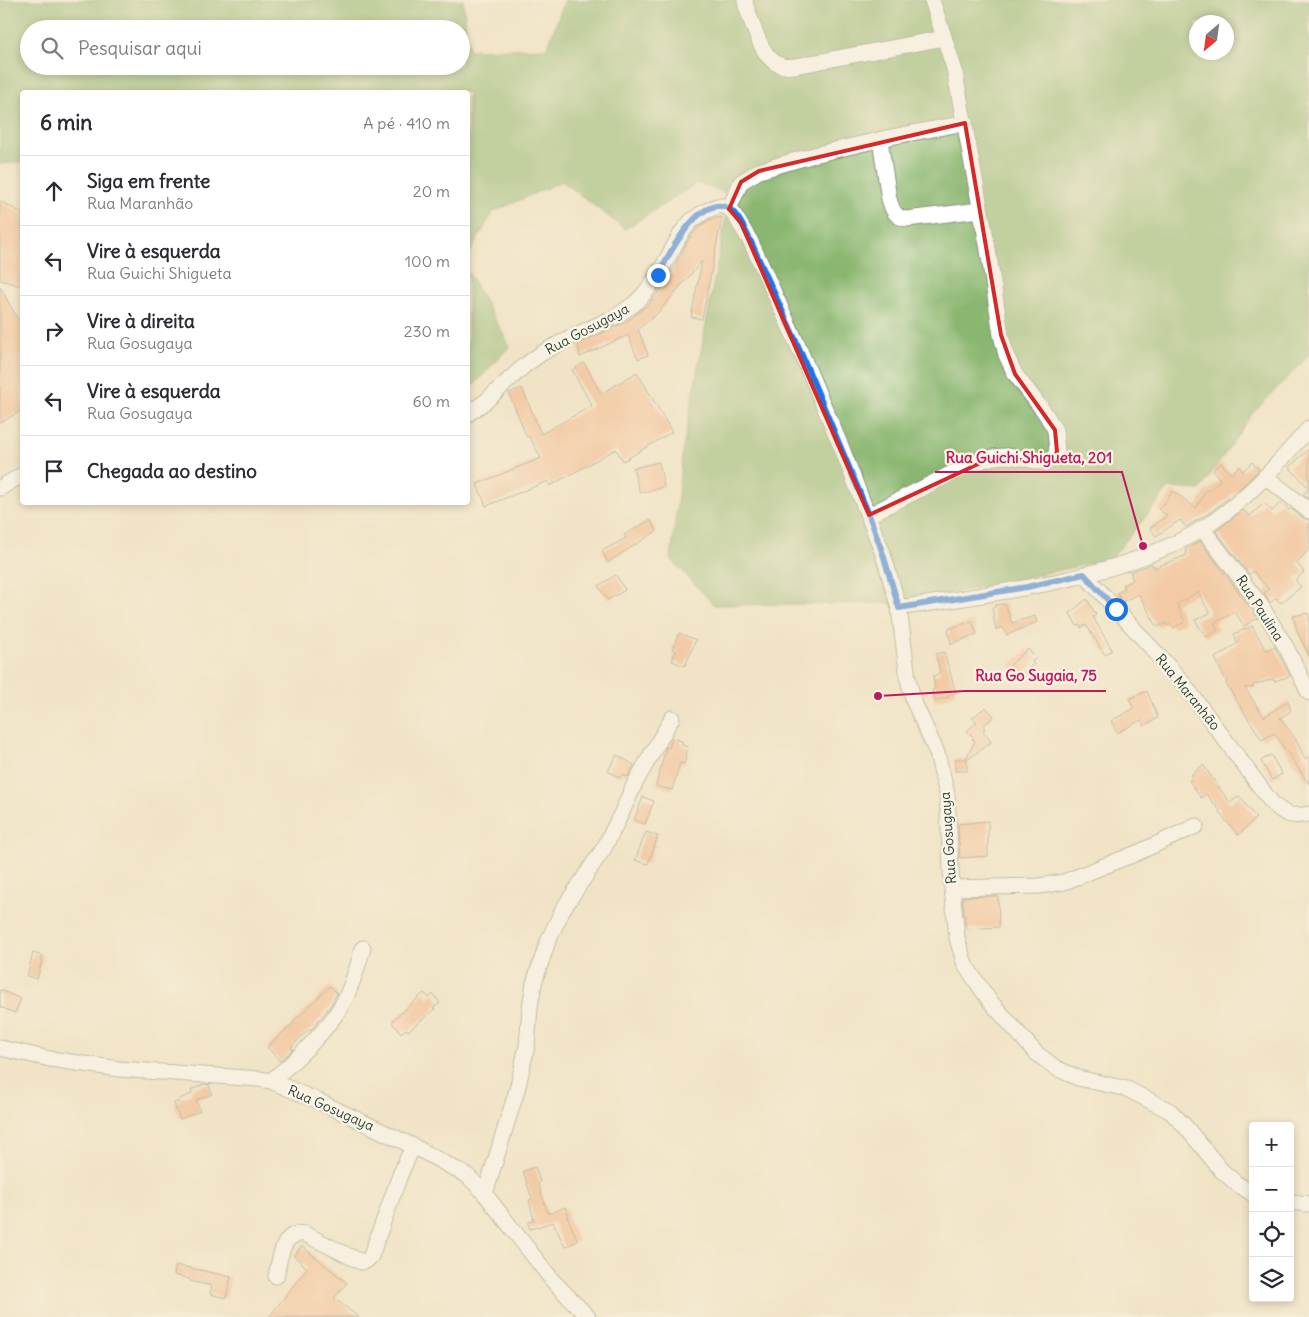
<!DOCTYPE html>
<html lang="pt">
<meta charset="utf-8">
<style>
body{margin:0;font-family:Delius,sans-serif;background:#f7f7f7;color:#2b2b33}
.controls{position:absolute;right:15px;bottom:15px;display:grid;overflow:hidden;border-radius:5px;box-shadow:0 2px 8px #0003}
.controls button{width:45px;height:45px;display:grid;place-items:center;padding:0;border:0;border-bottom:1px solid #e1e1e2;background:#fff;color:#2b2b33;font:25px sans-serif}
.compass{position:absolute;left:1189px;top:15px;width:45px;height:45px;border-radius:50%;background:#fff;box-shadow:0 2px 8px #0003;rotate:209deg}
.stop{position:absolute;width:15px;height:15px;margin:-11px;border:4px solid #1a73e8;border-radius:50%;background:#fff}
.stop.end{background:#1a73e8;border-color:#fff;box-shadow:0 1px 5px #0008}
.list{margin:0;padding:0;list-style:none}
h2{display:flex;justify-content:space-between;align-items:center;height:65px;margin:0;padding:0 20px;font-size:21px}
h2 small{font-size:16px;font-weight:400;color:#7c7c81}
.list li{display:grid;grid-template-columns:32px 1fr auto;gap:15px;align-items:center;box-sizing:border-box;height:70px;padding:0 20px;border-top:1px solid #e1e1e2}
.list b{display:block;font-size:19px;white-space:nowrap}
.list p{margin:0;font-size:16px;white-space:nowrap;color:#7c7c81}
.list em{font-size:16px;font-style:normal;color:#7c7c81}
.icon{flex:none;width:28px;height:28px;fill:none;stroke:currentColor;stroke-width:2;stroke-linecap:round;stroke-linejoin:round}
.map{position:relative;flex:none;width:1309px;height:1317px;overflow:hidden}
.search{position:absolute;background:#fff;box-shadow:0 2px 8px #0003;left:20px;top:20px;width:450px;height:55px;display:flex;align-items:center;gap:12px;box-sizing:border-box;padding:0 18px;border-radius:28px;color:#7c7c81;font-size:19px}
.panel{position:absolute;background:#fff;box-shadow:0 2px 8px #0003;left:20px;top:90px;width:450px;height:415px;border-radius:5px}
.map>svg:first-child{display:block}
.forest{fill:#89b66f;stroke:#547a52;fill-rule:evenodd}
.building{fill:#f6ac7d}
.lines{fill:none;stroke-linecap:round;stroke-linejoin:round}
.minor-casing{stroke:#88907d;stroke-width:17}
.minor{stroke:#fff;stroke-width:15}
.route{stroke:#1a73e8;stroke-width:6}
.marked{fill:none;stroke:#d62828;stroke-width:4;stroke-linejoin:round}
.labels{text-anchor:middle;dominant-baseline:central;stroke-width:4.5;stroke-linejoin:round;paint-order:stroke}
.street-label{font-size:14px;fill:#1f3d34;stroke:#fcf5e5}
.leader{fill:none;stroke:#c2185b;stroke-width:2}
.callout-dot{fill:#c2185b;stroke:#fcf5e5;stroke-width:2}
.callout-label{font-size:15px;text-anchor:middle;font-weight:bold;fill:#c2185b;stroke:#fcf5e5;stroke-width:4.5;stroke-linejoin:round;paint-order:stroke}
</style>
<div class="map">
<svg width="1309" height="1317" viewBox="0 0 1309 1317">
<rect width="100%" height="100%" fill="#fcf5e5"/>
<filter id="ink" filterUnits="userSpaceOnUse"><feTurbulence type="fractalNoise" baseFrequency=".02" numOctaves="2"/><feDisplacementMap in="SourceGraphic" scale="10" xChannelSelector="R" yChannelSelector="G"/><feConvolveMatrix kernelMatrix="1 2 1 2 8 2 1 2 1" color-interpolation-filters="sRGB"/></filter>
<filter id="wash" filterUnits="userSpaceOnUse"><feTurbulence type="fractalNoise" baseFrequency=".0096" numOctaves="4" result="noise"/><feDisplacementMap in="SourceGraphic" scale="20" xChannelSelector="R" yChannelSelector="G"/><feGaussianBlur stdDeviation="1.12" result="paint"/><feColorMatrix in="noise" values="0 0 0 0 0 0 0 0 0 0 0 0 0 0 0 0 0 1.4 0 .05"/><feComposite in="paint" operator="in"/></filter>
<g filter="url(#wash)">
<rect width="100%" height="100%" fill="#f1e3c6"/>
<g class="forest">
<path d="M0 0H463L469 50 547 48 565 0H1309V355L1252 414 1200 490 1169 488 1111 559 907 603 714 605 671 559 683 449 730 194 697 183 625 229 562 181 493 212 468 256V92H22V162L0 164ZM1196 22H1226V52H1196ZM29 29H461V66H29Z"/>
<polygon points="468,272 510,346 468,391"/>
</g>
<g id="blocks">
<g class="building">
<polygon points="0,201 22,213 22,286 0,280"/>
<polygon points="722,217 702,319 691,317 702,261 656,315 638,329 648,355 638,359 628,335 580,357 578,344 626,322 648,305 666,283 689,239 700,226 709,220"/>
<polygon points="0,287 22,327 22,410 0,423"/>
<polygon points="584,363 601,394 637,372 672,432 623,461 616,449 550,486 548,481 486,506 477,484 541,458 529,436 527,437 509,393 522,388 541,434 592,406 572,370"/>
<polygon points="1309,449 1309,499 1303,495 1309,488 1289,467"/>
<polygon points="659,462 664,487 640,493 633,468"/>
<polygon points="1252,462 1259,470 1240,488 1212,511 1186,527 1180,520 1156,536 1150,528 1167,516 1158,509 1163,505 1173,491 1196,508 1206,490 1208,491 1220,480 1213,470 1221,463 1231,474 1239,466 1243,471"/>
<polygon points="1281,502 1289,510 1291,509 1303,518 1309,520 1309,549 1297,563 1304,572 1295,580 1301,587 1281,603 1276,598 1270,603 1264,593 1269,589 1253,571 1249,574 1216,531 1243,510 1250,516 1264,503 1272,511"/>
<polygon points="650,520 657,531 608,562 602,551 626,538 624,535"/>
<polygon points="1200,541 1258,618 1244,626 1235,612 1214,623 1218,630 1206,637 1195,620 1210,613 1198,592 1177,604 1185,622 1173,628 1171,624 1168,626 1166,623 1157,627 1139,594 1122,602 1121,600 1117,593 1125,589 1123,585 1133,580 1130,572 1152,564 1154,568 1187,555 1185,550"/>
<polygon points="616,575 625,590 608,600 598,586"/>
<polygon points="1087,599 1096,615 1093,617 1112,650 1105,655 1086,625 1081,628 1079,625 1077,626 1070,613"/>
<polygon points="1005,604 1012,623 1035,616 1037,622 1007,635 1003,627 996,630 992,607 995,607 995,605"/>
<polygon points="1308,613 1309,618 1309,656 1298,633 1293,616"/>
<polygon points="972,621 977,634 951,644 948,629"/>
<polygon points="1252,626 1266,650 1275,647 1290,676 1274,681 1273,679 1253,685 1254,687 1245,688 1264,717 1288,701 1291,711 1280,718 1295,738 1305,759 1309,756 1309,784 1274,733 1262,740 1226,684 1227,683 1215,658 1238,643 1234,634"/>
<polygon points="679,633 696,640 685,666 672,661 676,651 672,649"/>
<polygon points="1028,649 1036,658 1032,662 1034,664 1020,676 1010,665"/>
<polygon points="944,652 956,693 948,695 949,697 935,701 932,690 935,689 933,676 940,673 936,654"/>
<polygon points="1147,691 1158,718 1144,726 1141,720 1117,733 1111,721 1134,708 1129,699"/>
<polygon points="986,707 994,716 983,726 985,728 983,730 991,742 967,760 967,771 955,771 955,759 966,759 975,741 972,739 974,738 967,731 977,722 972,718"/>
<polygon points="672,738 682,741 682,745 688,747 685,762 683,764 680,763 672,790 656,786 666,747 669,748"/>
<polygon points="617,755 634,765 628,777 623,774 620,778 608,771"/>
<polygon points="1271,755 1282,774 1272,780 1261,761"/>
<polygon points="1203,765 1230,803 1239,796 1256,818 1238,835 1219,812 1220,811 1206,794 1201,798 1189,781 1193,778 1191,775"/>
<polygon points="643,797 654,801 645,824 634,820"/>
<polygon points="988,821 988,856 960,858 958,824"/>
<polygon points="646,832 658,836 648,864 635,860"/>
<polygon points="998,896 999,927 966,929 962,897"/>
<polygon points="33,953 43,956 37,979 27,976"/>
<polygon points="330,986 337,993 331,1005 310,1031 309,1029 291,1047 293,1049 280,1061 267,1047 294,1023 293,1022"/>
<polygon points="0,990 21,999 15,1013 0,1007"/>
<polygon points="424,993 429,998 433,994 440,1003 433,1008 435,1009 408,1031 406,1029 401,1033 393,1024 393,1020"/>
<polygon points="204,1084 209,1085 212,1094 196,1100 200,1111 180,1119 174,1103 180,1101 179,1099 192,1094 191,1090"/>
<polygon points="535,1167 540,1182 538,1183 548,1214 565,1207 569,1216 567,1217 570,1223 578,1241 565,1247 553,1222 530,1229 528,1223 534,1220 529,1200 532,1199 523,1171"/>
<polygon points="302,1246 347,1283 334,1298 359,1317 269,1317 307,1268 294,1256"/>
<polygon points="176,1265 231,1277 226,1298 210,1294 212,1286 190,1281 190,1279 174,1275"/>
</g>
</g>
</g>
<g filter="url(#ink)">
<use href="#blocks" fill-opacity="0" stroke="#88907d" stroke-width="1"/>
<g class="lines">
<defs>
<g id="minor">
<path d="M745 0 746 6C753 24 762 62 783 66 786 67 791 66 795 66L944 38"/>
<path d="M880 140 889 199C892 209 895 218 907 219L980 210"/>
<polyline points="729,209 741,182 759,171 814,155 891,137 965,123"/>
<polyline points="468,414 486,401 524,366 542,353 569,338 615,317 634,304 645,293 658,275 682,232 691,221 704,212 717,206 725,206 732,211 751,242 796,341 841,446 883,554 899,608 908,679 914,702 937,753 947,794 952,888 957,938 965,965 989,1000 1036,1053 1056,1068 1078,1078 1127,1089 1170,1111 1184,1125 1222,1171 1236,1183 1253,1194"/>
<polyline points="1266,477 1309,511"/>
<polyline points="0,488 22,475"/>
<polyline points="869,515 970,464 993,457 1006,456 1023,458 1039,462 1047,462 1053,458 1057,452 1055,430 1045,413 1015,374 1006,355 1001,335 987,244 954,68 932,0"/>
<polyline points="1202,528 1260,604 1286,647 1309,693"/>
<path d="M1084 574 1180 679 1272 803C1285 815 1292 818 1309 814"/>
<path d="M899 608C995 593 1117 580 1202 529 1244 503 1277 465 1309 428"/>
<polyline points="952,888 1039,886 1064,882 1137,853 1196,826"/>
<polyline points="0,1048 50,1059 119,1069 259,1079 271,1081 318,1101 413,1146 468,1176 485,1194 553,1281 588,1317"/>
<path d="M271 1081C296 1060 330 1029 345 999 353 983 358 965 363 948"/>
<polyline points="485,1194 517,1090 527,1046 530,1007 534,983 548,941 563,909 604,848 622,812 635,783 672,718"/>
<polyline points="1290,1202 1309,1204"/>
<path d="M276 1276C280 1259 282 1230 305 1234L361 1262 366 1261 371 1256 400 1175 413 1146"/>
</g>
</defs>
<use href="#minor" class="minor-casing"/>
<use href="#minor" class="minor"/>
</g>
</g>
<g class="lines" filter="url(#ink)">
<path class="route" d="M658 275C668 256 701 189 731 210 740 217 746 232 751 242L796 341 869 515 883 554 899 608 1027 587 1084 574 1116 609"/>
</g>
<path d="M0 0H1309V1317H0ZM965 123 1001 335 1015 374 1055 430 1057 452 1053 458 1039 462 993 457 869 515 741 223 729 209 741 182 759 171Z" fill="#f1e3c6" fill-opacity=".55" fill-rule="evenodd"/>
<path class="marked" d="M965 123 1001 335 1015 374 1055 430 1057 452 1053 458 1039 462 993 457 869 515 741 223 729 209 741 182 759 171Z"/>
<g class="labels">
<g class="street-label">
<text transform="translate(587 329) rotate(-28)">Rua Gosugaya</text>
<text transform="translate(1260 608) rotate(57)">Rua Paulina</text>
<text transform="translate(1188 692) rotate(51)">Rua Maranhão</text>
<text transform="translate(948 838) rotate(-94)">Rua Gosugaya</text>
<text transform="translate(331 1108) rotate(24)">Rua Gosugaya</text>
</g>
</g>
<path class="leader" d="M1143 546L1122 472H935M878 696L965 691H1106"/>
<g class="callout-dot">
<circle cx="1143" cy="546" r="5"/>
<circle cx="878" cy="696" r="5"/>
</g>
<g class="callout-label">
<text x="1029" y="463">Rua Guichi Shigueta, 201</text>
<text x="1036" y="681">Rua Go Sugaia, 75</text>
</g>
</svg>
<div class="controls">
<button>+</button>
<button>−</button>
<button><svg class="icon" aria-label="locate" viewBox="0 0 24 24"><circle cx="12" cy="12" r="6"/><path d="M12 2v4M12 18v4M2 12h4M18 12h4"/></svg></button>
<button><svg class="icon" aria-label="layers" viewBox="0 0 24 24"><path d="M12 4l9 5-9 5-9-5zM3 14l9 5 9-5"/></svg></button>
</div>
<svg class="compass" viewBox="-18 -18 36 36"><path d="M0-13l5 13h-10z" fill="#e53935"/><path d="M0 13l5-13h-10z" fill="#7c7c81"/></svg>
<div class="stop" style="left:1116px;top:609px"></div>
<div class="stop end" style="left:658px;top:275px"></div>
<div class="search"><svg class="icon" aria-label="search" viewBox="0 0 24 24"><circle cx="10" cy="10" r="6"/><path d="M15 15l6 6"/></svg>Pesquisar aqui</div>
<section class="panel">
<h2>6 min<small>A pé · 410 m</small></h2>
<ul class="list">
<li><svg class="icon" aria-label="ahead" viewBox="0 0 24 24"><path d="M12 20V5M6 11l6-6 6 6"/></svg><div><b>Siga em frente</b><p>Rua Maranhão</p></div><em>20 m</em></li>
<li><svg class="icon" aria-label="left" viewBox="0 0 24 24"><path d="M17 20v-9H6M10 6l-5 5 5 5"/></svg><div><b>Vire à esquerda</b><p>Rua Guichi Shigueta</p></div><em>100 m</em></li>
<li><svg class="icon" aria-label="right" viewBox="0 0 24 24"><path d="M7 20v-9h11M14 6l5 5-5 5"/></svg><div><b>Vire à direita</b><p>Rua Gosugaya</p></div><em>230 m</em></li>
<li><svg class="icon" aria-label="left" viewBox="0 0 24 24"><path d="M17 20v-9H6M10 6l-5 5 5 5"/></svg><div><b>Vire à esquerda</b><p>Rua Gosugaya</p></div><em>60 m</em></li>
<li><svg class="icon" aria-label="arrive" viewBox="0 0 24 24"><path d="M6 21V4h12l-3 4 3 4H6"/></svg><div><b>Chegada ao destino</b></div></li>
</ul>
</section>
</div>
